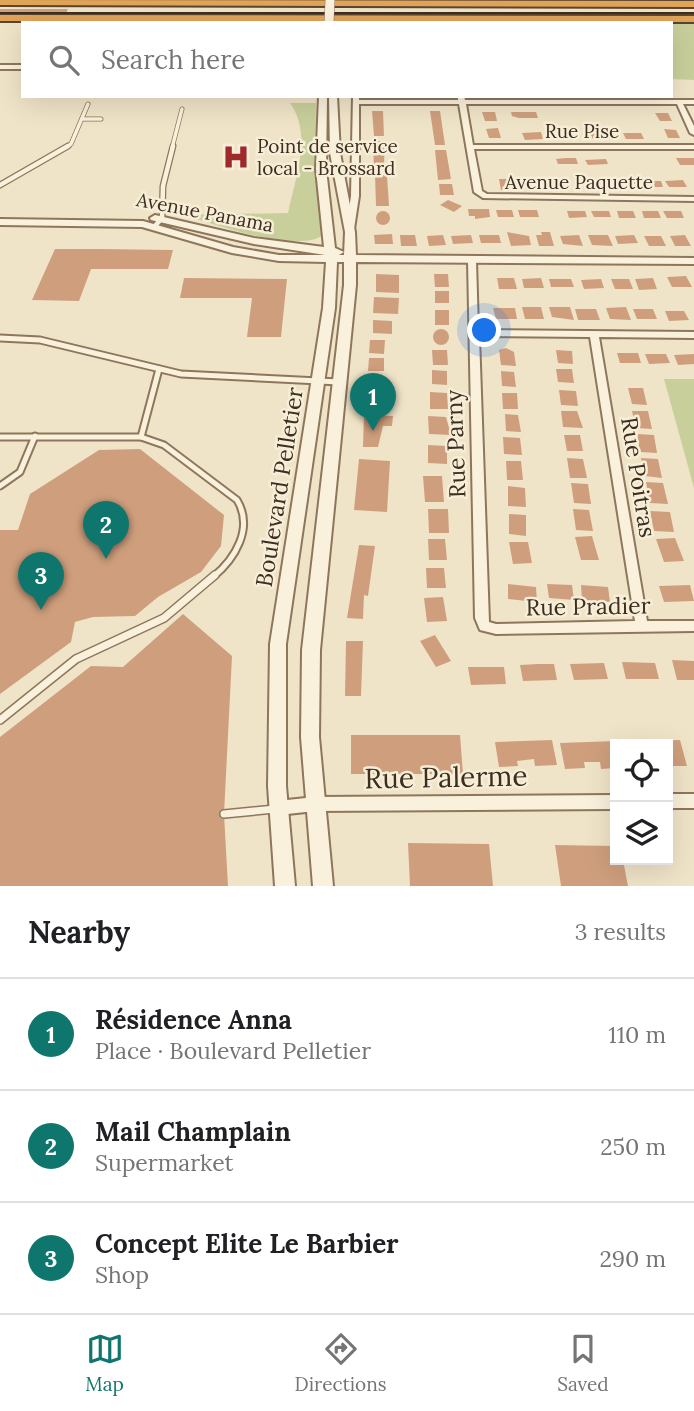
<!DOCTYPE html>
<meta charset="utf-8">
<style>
body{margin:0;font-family:Lora,serif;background:#f2f2f2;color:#202124}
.controls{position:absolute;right:21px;bottom:21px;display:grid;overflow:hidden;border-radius:0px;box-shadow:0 7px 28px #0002}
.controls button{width:63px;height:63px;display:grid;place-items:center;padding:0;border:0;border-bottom:2px solid #e0e0e0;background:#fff;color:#202124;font:35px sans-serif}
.you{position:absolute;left:485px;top:331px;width:24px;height:24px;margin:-18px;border:5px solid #fff;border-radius:50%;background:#1a73e8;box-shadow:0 0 0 10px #1a73e833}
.badge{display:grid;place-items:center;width:46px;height:46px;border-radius:50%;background:#0f766e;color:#fff;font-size:23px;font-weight:700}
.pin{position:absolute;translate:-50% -58px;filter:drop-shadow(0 2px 4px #0008)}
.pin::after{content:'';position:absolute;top:37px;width:24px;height:21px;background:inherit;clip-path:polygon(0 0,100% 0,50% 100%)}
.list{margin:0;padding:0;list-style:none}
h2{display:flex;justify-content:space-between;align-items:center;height:91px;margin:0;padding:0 28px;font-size:30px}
h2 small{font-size:23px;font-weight:400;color:#757577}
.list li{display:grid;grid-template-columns:46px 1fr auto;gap:21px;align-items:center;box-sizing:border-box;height:112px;padding:0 28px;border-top:2px solid #e0e0e0}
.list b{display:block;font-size:26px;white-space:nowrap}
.list p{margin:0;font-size:23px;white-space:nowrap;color:#757577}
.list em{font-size:23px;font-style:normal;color:#757577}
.icon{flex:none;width:38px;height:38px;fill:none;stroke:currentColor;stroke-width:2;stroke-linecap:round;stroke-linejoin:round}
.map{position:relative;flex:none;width:694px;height:886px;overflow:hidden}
.search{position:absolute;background:#fff;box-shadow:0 7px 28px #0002;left:21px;right:21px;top:21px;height:77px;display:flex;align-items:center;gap:18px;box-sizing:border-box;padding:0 24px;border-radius:0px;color:#757577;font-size:26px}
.sheet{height:427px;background:#fff}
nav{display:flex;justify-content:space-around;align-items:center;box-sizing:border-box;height:98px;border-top:2px solid #e0e0e0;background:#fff;font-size:19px;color:#757577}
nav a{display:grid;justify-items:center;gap:4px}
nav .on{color:#0f766e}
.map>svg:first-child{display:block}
.green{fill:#c9cf9b}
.building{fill:#cf9f7d}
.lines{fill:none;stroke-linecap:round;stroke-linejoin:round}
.service-far3-casing{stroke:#8d765c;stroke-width:5}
.service-far2-casing{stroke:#8d765c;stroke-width:7}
.service-far1-casing{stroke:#8d765c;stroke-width:9}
.service-casing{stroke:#8d765c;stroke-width:10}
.minor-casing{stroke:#8d765c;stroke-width:4}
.tertiary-casing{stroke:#8d765c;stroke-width:4}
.motorway-casing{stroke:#5b4430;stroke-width:4}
.service-far3{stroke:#faf1dc;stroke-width:3.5}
.service-far2{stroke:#faf1dc;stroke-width:4.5}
.service-far1{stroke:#faf1dc;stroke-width:5}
.service{stroke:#faf1dc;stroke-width:7}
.minor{fill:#faf1dc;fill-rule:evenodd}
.tertiary{fill:#faf1dc;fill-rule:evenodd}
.motorway{fill:#e0a458;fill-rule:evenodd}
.tram{stroke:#3d2e20;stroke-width:2}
.tertiary-bridge-casing{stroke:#8d765c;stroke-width:10;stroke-linecap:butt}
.tertiary-bridge{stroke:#faf1dc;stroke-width:9}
.labels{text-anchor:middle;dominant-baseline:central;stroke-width:5;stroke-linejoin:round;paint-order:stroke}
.far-street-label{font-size:19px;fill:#3d2e20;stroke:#f7eed8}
.far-poi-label{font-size:19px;fill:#3d2e20;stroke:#f7eed8;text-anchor:start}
.street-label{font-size:23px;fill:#3d2e20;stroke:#f7eed8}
.near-street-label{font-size:28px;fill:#3d2e20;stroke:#f7eed8}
</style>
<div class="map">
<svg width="694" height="886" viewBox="0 0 694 886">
<rect width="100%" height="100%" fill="#f0e4c8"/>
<g class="green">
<polygon points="671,24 694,24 694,80 671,79"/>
<path d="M290 103H316L315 166 323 235C298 254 213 224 184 215L288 213C295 178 313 135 290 103Z"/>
<polygon points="664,379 694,379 694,488"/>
</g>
<g class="building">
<polygon points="0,9 68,9 66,13 0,13"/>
<polygon points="372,111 383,111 384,136 374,136"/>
<polygon points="430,111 440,111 445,145 435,145"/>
<polygon points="482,112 495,112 497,121 485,121"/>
<polygon points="511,112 536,112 538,118 519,118 512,116"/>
<polygon points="655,113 668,113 672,121 660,121"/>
<polygon points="498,128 501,138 489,138 486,129"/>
<polygon points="664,129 676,130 680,138 668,138"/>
<polygon points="541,132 543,139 525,140 522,133"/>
<polygon points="556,133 574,133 577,139 558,139"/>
<polygon points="590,133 608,133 611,139 593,139"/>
<polygon points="623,133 641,133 644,139 626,139"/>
<polygon points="373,141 385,141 384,164 387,164 388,170 374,170"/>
<polygon points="435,150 446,150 451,179 438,180"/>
<polygon points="566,158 576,158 578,164 558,164 556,159"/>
<polygon points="676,158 694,158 694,165 680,165"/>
<polygon points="606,159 608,164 588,165 585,160"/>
<polygon points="375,175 387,175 389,206 376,206"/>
<polygon points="596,178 615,181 617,187 599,187"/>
<polygon points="499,179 511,179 514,190 501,190"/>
<polygon points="620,180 638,180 640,186 623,187"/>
<polygon points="683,180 687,187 669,187 665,181"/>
<polygon points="531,181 548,181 550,188 533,188"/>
<polygon points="550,181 569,181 571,187 552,187"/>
<polygon points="642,181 661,181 663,187 645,187"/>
<polygon points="439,184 452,184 454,195 440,195"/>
<polygon points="448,200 462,206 454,212 440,205"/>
<polygon points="468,209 489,209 490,217 475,219 475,216 469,216"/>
<polygon points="496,210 512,210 514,217 498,217"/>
<polygon points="518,210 537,210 539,217 520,217"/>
<circle cx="383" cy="218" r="7"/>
<polygon points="567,211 585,211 587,217 569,218"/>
<polygon points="591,211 609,211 611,217 594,217"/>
<polygon points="617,211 633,211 636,218 619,218"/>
<polygon points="642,211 658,211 661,218 644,218"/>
<polygon points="663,211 681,211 684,218 667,218"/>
<polygon points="507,232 529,236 531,245 511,246"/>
<polygon points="541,232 550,232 554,246 539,246 536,235 542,235"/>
<polygon points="392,234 393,244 375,244 374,235"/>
<polygon points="400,235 415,235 417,246 401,246"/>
<polygon points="443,235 446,245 429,246 427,236"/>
<polygon points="471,235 473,243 453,244 451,236"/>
<polygon points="479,235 499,235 501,243 481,243"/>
<polygon points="579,235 583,246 563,244 560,236"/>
<polygon points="588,235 608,235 613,246 592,245"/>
<polygon points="634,235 638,243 618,244 615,236"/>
<polygon points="685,235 691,246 675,246 670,236"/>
<polygon points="644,236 661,236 666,246 649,246"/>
<polygon points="55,249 100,249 173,250 168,269 91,269 79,301 32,300"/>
<polygon points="376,274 399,275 399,293 376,292"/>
<polygon points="434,274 448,274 449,287 435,287"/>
<polygon points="686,276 692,287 672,287 667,277"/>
<polygon points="184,278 287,279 281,337 247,337 252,298 180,298"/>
<polygon points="497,278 514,278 517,289 499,289"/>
<polygon points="541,278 544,288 524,288 522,279"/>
<polygon points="653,278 657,289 639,290 635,279"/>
<polygon points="549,279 571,279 574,287 551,287"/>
<polygon points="601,279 604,288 584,289 581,280"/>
<polygon points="611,279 629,279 633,289 615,289"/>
<rect x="435" y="291" width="14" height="12"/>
<polygon points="374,297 399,298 398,314 373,313"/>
<polygon points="522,307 541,307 544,319 525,319"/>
<polygon points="549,307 570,307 574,320 552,317"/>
<polygon points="626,307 631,320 610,319 606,308"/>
<polygon points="493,308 515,308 517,319 496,319"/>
<polygon points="575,309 596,309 600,320 578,320"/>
<polygon points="633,309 653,309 657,319 637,319"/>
<rect x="435" y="310" width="14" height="15"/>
<polygon points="665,311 684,311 689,320 669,321"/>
<polygon points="373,320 392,321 392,334 373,333"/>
<circle cx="441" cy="337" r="8"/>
<polygon points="370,340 385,340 384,354 369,353"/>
<polygon points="506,348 514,352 516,366 501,365 499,350"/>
<polygon points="432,350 447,350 448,365 433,365"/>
<polygon points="556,350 572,351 573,364 558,363"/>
<polygon points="617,353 638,353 641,363 620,363"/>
<polygon points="645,354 666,354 670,363 649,364"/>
<polygon points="694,354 694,364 678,365 674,355"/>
<polygon points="369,358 384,358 384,371 368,371"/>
<polygon points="556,369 572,369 574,383 558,382"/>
<polygon points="432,370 447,371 447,385 432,384"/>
<polygon points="501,371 514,372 516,387 502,386"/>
<polygon points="369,375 384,376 383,391 368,390"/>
<polygon points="628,388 643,388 647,405 632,404"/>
<polygon points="559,390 576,391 578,406 561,405"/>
<polygon points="430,392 447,393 448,409 430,409"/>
<polygon points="502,393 517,393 518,409 503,409"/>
<polygon points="367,395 383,395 382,410 366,409"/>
<polygon points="561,411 577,411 583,428 563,427"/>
<polygon points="632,411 648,411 652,429 636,428"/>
<polygon points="505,414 518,415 521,432 506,431"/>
<polygon points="364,415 393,416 392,426 383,426 378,447 363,447"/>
<polygon points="428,416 446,417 451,435 429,434"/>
<polygon points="637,434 654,435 657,453 640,452"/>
<polygon points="564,435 580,435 583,451 567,451"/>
<polygon points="503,437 520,438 522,455 504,454"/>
<polygon points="428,445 447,446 447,464 428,463"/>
<polygon points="140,449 224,515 221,546 201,572 158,597 135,616 93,617 75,622 71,642 0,694 0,530 18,530 30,494 99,450"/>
<polygon points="567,458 583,459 587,478 570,478"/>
<polygon points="641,458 658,459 662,478 645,476"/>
<polygon points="359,459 390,461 387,512 354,510"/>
<polygon points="506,461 521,461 523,480 507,480"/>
<polygon points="423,476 442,476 444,502 425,502"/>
<polygon points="646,482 663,483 668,504 650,503"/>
<polygon points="571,483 588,484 591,504 574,503"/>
<polygon points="508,486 525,488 526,507 508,506"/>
<polygon points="428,509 448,509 449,533 429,533"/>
<polygon points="573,509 589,510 593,531 576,530"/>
<polygon points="650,511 670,512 674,532 654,531"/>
<polygon points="509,514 526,515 526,536 509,534"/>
<polygon points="592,536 599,560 581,560 575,537"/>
<polygon points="675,538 684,561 664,562 656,539"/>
<polygon points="428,539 445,539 447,560 429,560"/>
<polygon points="509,542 528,542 532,563 513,564"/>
<polygon points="359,545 375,546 368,596 364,595 363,619 347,618"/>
<polygon points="426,568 444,568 446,588 427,588"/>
<polygon points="508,584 536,587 537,602 508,599"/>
<polygon points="547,584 572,585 574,600 549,598"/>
<polygon points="581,585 608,587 610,602 582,600"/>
<polygon points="690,585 694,601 664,602 659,586"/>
<polygon points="443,597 447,621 427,622 424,598"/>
<polygon points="183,614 232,656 224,814 228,886 0,886 0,737 91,666 123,667"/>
<polygon points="435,635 451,661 436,667 420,641"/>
<polygon points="346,641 363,641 361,696 345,696"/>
<polygon points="672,660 694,661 694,680 677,680"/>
<polygon points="622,662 655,663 659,679 626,679"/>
<polygon points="604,663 608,679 574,680 570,664"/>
<polygon points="538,664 554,664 557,680 523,681 520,665"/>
<polygon points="468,667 504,667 506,684 471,685"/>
<polygon points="351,735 460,735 463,774 351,774"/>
<polygon points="552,740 557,765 535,766 534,759 517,761 518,766 499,767 495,742"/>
<polygon points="680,740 687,766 668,766 668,744 625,744 624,741"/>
<polygon points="615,741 615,768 601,769 600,762 584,762 585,768 565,769 560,743"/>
<polygon points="408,843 489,844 493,886 410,886"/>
<polygon points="555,845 615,846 615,860 623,860 628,886 561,886"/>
</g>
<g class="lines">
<defs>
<g id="service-far3">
<polyline points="82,119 101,119"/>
<polyline points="65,148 71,144 88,104"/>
<polyline points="172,148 182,109"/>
</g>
<g id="service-far2">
<polyline points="0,185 68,146"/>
<polyline points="155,226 162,218 163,186 173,146"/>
</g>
<g id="service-far1">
<polyline points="0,338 40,340 181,374 339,382"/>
<path d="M0 437H141L164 445 237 500C254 528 235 559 213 577"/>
<polyline points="141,437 159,369"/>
<polyline points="0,486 20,472 35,436"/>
</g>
<g id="service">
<polyline points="0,720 76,659 164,618 215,575"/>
<polyline points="224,814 275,809"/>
</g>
<g id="minor">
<rect x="0" y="65" width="23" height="4"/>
<polygon points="353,96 359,96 359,100 458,100 458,96 464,96 465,100 694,100 694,104 683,104 694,126 694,135 690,133 677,104 466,104 473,145 694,145 694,149 474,149 482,191 487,194 694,197 694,201 483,198 474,192 459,104 359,104 359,196 354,229 350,231 347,231 346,229 351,196"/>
<path d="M472 257 476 260 478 330 694 332V338L599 337 647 621H694V631L496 634 480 630 475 618 468 260ZM479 336 590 337 635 621 496 624 489 622Z"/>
<rect x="668" y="794" width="26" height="14"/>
<polygon points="615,795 615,809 315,811 278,815 273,813 271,808 273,803 278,801 315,797"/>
</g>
<polygon id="tertiary" points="319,96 327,96 326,169 335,248 344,252 339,255 344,255 345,232 330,153 329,96 337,96 340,153 355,232 356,255 694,258 694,264 356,262 356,285 320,650 319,737 333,886 313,886 301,737 302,650 344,285 344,262 337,262 335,308 286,644 286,786 295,886 275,886 268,786 270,644 323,308 326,262 279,261 232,253 142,227 0,225 0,219 143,221 233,247 279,255 325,255 254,244 151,220 150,218 155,215 254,238 324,247 316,169"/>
<g id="motorway">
<polygon points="0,0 694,1 694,7 0,5"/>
<polygon points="0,15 694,16 694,22 0,21"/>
</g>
</defs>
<use href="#service-far3" class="service-far3-casing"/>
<use href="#service-far2" class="service-far2-casing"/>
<use href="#service-far1" class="service-far1-casing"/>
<use href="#service" class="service-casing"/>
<use href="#minor" class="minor-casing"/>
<use href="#tertiary" class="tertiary-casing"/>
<use href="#motorway" class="motorway-casing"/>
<use href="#service-far3" class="service-far3"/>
<use href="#service-far2" class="service-far2"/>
<use href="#service-far1" class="service-far1"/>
<use href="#service" class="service"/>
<use href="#minor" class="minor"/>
<use href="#tertiary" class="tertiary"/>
<use href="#motorway" class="motorway"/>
<polyline class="tram" points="0,13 694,13"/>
<defs>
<polyline id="tertiary-bridge" points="329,23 330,0"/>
</defs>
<use href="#tertiary-bridge" class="tertiary-bridge-casing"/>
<use href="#tertiary-bridge" class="tertiary-bridge"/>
</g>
<defs>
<symbol id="hospital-bare" viewBox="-9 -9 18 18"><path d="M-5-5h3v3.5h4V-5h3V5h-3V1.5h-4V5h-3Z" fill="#9e2a2b" stroke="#f7eed8" stroke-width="2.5" paint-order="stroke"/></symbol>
</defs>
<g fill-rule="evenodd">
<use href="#hospital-bare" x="217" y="138" width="38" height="38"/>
</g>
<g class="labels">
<g class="far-street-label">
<text x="582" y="131">Rue Pise</text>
<text x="579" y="182">Avenue Paquette</text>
<text transform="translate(205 212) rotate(11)">Avenue Panama</text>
</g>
<g class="far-poi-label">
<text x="257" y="146">Point de service<tspan x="257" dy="22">local - Brossard</tspan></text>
</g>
<g class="street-label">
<text transform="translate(455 444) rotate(-92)">Rue Parny</text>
<text transform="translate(639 477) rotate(81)">Rue Poitras</text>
<text transform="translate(279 487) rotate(-81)">Boulevard Pelletier</text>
<text transform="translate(588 606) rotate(-1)">Rue Pradier</text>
</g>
<g class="near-street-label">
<text transform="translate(446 777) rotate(-1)">Rue Palerme</text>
</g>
</g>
</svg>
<div class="controls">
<button><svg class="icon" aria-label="locate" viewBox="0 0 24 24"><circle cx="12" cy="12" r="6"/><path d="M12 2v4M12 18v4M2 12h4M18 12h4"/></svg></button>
<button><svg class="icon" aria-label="layers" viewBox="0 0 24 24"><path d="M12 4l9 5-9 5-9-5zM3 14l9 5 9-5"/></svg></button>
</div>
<div class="you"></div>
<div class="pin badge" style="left:373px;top:431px">1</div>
<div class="pin badge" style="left:106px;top:559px">2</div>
<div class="pin badge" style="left:41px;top:610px">3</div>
<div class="search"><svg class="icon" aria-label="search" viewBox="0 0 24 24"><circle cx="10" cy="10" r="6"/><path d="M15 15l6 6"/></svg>Search here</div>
</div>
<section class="sheet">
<h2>Nearby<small>3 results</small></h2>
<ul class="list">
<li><span class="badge">1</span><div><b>Résidence Anna</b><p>Place · Boulevard Pelletier</p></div><em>110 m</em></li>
<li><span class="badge">2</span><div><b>Mail Champlain</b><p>Supermarket</p></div><em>250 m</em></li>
<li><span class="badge">3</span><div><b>Concept Elite Le Barbier</b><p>Shop</p></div><em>290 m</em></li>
</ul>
</section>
<nav>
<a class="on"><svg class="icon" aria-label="map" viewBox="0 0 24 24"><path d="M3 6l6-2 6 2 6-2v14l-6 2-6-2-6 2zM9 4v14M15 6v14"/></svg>Map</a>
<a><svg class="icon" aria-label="directions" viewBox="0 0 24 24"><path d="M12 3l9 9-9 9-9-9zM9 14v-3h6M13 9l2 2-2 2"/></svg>Directions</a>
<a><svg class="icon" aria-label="saved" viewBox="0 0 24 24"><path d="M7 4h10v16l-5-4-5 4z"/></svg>Saved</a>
</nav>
